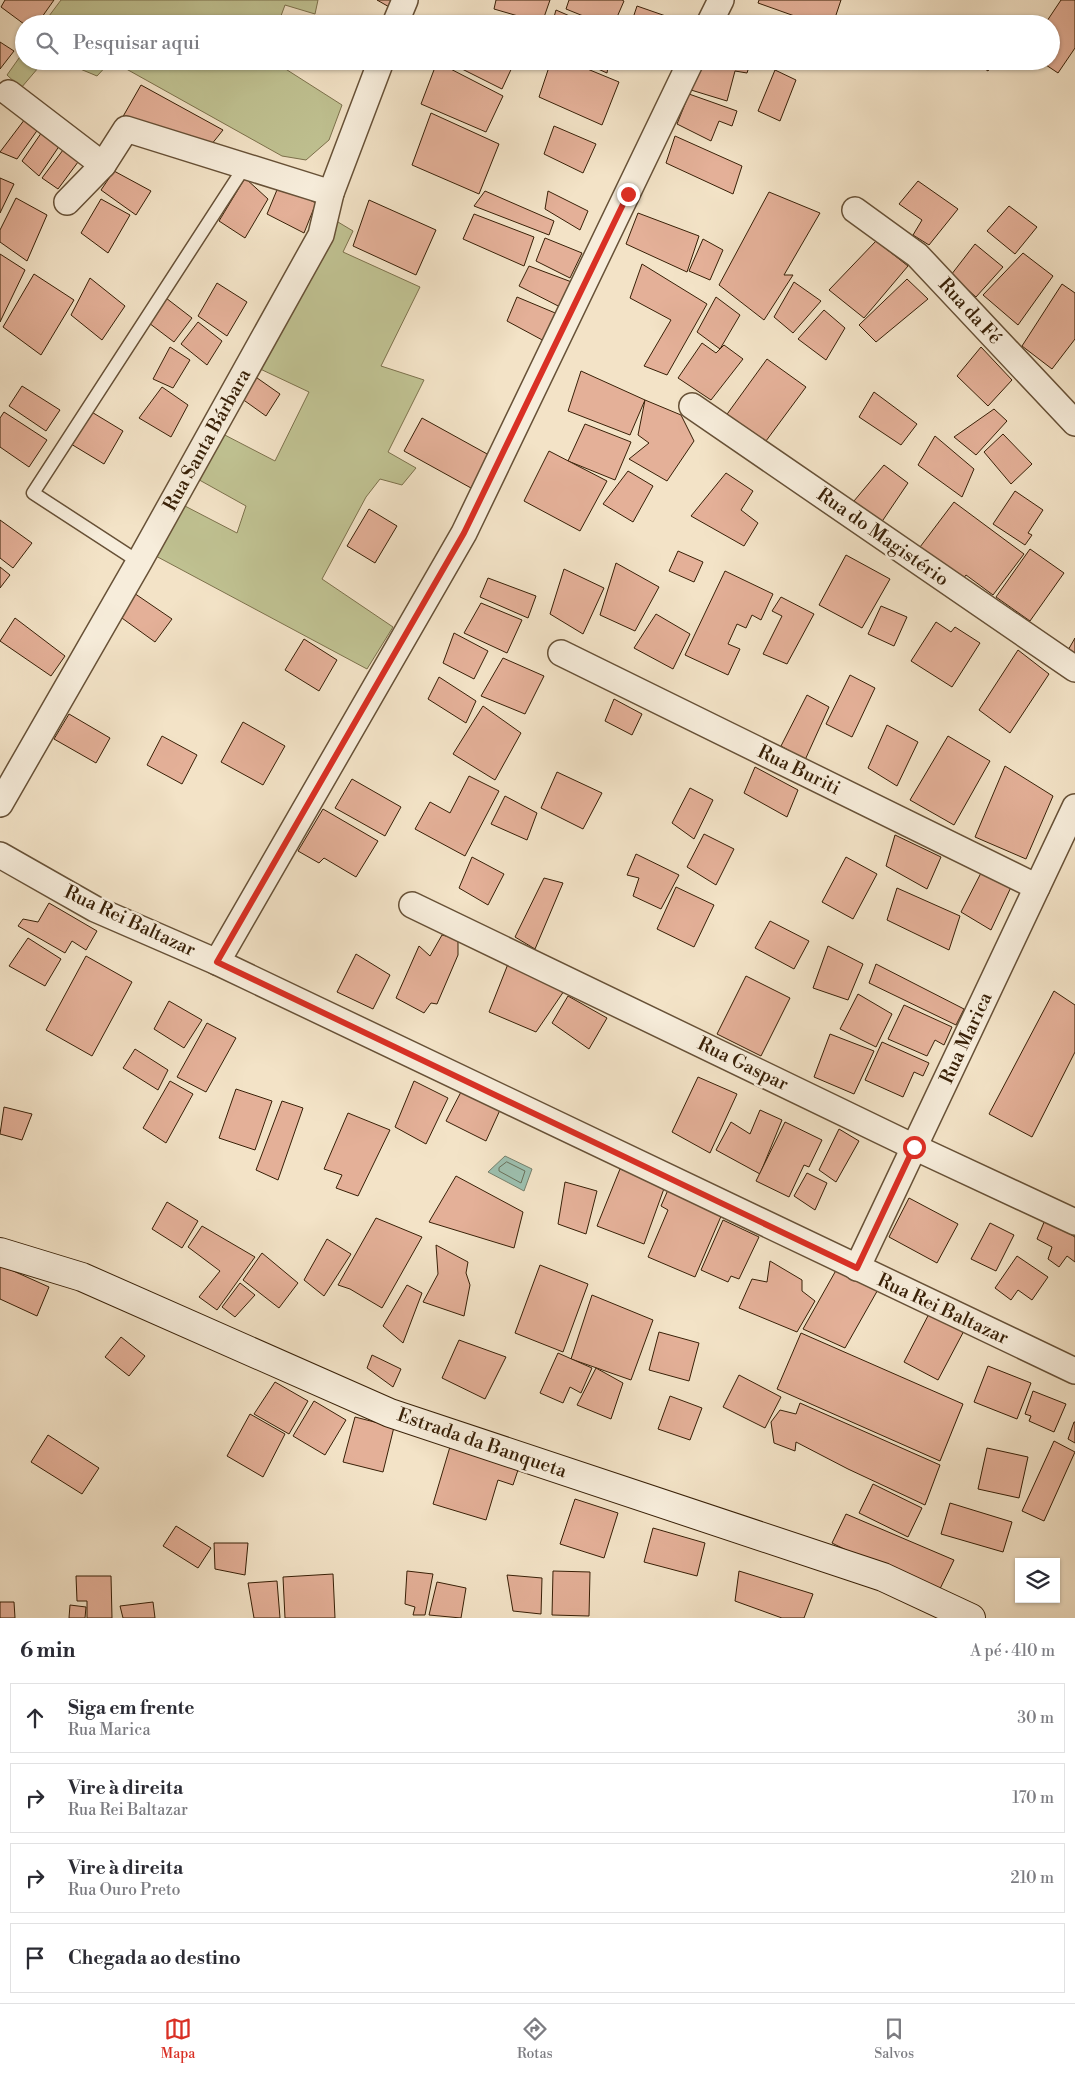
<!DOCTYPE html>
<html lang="pt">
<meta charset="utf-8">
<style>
body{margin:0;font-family:"Libre Bodoni",serif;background:#f2f2f3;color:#2b2b33}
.controls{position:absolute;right:15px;bottom:15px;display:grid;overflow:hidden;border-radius:0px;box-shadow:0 1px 4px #0004}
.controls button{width:45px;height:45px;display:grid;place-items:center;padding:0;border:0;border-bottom:1px solid #e1e1e2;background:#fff;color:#2b2b33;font:25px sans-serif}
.stop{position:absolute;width:15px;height:15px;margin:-11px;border:4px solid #d93025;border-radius:50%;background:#fff}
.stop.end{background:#d93025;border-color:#fff;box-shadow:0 1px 5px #0008}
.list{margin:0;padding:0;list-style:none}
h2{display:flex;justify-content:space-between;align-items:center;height:65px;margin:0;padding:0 20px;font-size:21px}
h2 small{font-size:16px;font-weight:400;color:#7c7c81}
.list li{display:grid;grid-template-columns:32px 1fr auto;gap:15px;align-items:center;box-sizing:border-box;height:70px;margin:0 10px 10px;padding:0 10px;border:1px solid #e1e1e2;border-radius:0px}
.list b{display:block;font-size:19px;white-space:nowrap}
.list p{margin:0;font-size:16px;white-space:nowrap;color:#7c7c81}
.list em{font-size:16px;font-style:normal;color:#7c7c81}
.icon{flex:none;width:28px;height:28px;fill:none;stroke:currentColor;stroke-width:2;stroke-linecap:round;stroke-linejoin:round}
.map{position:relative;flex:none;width:1075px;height:1618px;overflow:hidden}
.search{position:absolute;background:#fff;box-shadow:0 1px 4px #0004;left:15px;right:15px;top:15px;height:55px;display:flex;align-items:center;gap:12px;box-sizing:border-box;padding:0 18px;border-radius:28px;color:#7c7c81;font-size:19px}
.sheet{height:385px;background:#fff}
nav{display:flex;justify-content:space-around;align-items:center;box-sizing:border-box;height:70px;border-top:1px solid #e1e1e2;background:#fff;font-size:14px;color:#7c7c81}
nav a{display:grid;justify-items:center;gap:2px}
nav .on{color:#d93025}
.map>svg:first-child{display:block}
.green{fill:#c0c292;stroke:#7c714c}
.water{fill:#9dbfae;stroke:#757f6b}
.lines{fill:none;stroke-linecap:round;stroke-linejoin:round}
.shore{stroke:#6a705a;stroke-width:1}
.building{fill:#e4b098;stroke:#382007}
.lane-casing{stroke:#675137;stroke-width:15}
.street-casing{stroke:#675137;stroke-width:28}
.secondary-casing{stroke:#382007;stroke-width:30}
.lane{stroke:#f7eddb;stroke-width:12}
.street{stroke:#f7eddb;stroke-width:25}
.secondary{stroke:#f7eddb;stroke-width:28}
.route{stroke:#d93025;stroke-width:6}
.labels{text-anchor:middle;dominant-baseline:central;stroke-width:5;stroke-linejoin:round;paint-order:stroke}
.street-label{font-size:19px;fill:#382007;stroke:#f7eddb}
</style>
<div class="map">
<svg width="1075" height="1618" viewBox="0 0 1075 1618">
<rect width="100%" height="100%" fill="#f3e3c7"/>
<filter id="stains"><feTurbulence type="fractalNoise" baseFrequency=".004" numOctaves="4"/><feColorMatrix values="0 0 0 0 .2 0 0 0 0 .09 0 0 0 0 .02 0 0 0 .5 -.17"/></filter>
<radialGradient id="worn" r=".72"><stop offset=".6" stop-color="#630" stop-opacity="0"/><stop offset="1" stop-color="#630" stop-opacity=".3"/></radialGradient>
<g class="green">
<polygon points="61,0 318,0 315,14 285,5 278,24 43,24"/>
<polygon points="24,51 24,61 44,61 21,88 7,75"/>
<polygon points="61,61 111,61 97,76"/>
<polygon points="112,61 290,61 284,68 342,105 329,140 306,160 282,156"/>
<polygon points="338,222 353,231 343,252 420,287 381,366 424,380 388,452 416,468 402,485 380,479 366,497 322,579 393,627 367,669 154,555 183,505 237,533 246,506 194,477 219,432 275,461 309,392 256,367"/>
</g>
<polygon class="water" points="505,1156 532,1169 524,1191 488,1172"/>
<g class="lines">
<polygon class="shore" points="507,1162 525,1171 521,1183 499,1171 499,1168"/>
</g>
<g class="building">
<polygon points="5,0 54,0 37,24 24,24 1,7"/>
<polygon points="377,0 394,0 391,8"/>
<polygon points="496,0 550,0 542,23 494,9"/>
<polygon points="569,0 622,0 624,1 614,24 603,24 566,9"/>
<polygon points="759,0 841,0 833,24 817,24 758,3"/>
<polygon points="1061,0 1075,0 1075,48 1058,73 1040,61 1051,61 1051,24 1045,24"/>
<polygon points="637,6 683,22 631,24"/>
<polygon points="556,10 588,24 552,24"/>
<polygon points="445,19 456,24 443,24"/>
<polygon points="0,42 14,51 0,69"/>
<polygon points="446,61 515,61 502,89"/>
<polygon points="551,61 568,61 619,82 602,125 539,97"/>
<polygon points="580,61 609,61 607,73"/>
<polygon points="704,61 751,61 747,73 735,71 727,101 691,90"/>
<polygon points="973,61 994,61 988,71"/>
<polygon points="437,62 503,96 486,132 421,104"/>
<polygon points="775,70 796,80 780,121 758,111"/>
<polygon points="141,85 223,130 211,145 121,120"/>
<polygon points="689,94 737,111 732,126 719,121 711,141 677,124"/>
<polygon points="431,113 499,144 479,194 412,165"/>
<polygon points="28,115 41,125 17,159 0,152"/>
<polygon points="554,126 596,144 583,173 544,154"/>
<polygon points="44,129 62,142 39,176 22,161"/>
<polygon points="675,136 742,166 733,194 666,163"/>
<polygon points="66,146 81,158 58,189 42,178"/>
<polygon points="114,171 151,191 136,215 101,190"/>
<polygon points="0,178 14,184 0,213"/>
<polygon points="245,178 268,199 245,238 219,221"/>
<polygon points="918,181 958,209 929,245 913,235 922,220 899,204"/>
<polygon points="279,185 316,203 304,233 267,214"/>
<polygon points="485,191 554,221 549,235 474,206"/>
<polygon points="548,191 588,211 580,230 545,209"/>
<polygon points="769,192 820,213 784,275 793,275 764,320 719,285"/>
<polygon points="16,198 47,215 27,261 0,242 0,230"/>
<polygon points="101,199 130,215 108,253 81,233"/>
<polygon points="369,200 436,230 416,275 353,246"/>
<polygon points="1009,206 1037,227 1015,254 987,231"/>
<polygon points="638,213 699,236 687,272 626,244"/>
<polygon points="474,214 534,237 524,266 463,239"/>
<polygon points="545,238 582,253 570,278 536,261"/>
<polygon points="703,239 723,250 710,280 689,271"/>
<polygon points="876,241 908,266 864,318 829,290"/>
<polygon points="975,244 1003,267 976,297 951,275"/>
<polygon points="1023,253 1053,276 1018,325 983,295"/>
<polygon points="0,254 25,270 0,322"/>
<polygon points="642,264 707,304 667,375 644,366 671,320 630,298"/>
<polygon points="529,266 577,284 566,310 519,286"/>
<polygon points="34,274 74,300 41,355 3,327"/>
<polygon points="90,278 125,306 102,340 71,315"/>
<polygon points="907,279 928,299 876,342 859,325"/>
<polygon points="794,282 821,301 793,333 774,317"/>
<polygon points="217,283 247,302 227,336 198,316"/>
<polygon points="1062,284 1075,293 1075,339 1052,369 1022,346"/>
<polygon points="517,297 560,315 546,342 507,321"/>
<polygon points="716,297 740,315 720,349 697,332"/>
<polygon points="166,298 192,318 174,342 149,323"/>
<polygon points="824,310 845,328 826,360 798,339"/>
<polygon points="198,322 222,341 207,365 181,344"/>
<polygon points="702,343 716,353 724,345 743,359 711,400 678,378"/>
<polygon points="170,347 190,360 173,388 153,379"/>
<polygon points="981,347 1012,380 988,406 957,376"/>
<polygon points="767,359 806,387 763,445 725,417"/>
<polygon points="581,371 645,400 630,435 568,411"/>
<polygon points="250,373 280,394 266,416 238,396"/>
<polygon points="22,386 60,410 46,431 9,406"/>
<polygon points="162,387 188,405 171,437 139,418"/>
<polygon points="874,392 917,424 901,445 859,417"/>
<polygon points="645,400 681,415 694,441 667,481 629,459 649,443 638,435"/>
<polygon points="994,409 1007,421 976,455 954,437"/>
<polygon points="90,411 123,431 104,464 71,444"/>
<polygon points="4,412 47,440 29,467 0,447 0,418"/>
<polygon points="422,418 489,455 471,488 404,451"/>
<polygon points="585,424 631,442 615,480 568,461"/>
<polygon points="1003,434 1032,464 1011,484 984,452"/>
<polygon points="935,436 974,469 962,497 918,465"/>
<polygon points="549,451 607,481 580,531 524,501"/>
<polygon points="884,465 908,483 881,523 854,501"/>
<polygon points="628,471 653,486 633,522 603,504"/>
<polygon points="726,473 753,491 741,510 758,523 744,546 691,516"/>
<polygon points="1015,491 1043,510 1028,533 1032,535 1025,545 993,524"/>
<polygon points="954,502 1024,554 993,595 966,575 960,583 917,551"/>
<polygon points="369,509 397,526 375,563 347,546"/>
<polygon points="0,520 32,543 13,568 0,558"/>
<polygon points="1030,549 1064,573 1030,621 996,597"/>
<polygon points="678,551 703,562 694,582 669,571"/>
<polygon points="846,555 890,579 862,628 819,605"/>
<polygon points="616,563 659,587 635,631 600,615"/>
<polygon points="0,567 10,575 0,588"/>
<polygon points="564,569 604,588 583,634 550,614"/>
<polygon points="725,571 773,594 761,620 752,615 746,628 737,624 728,644 740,649 728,675 685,655"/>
<polygon points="488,578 536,596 528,618 480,597"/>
<polygon points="131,591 172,619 155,642 115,613"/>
<polygon points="781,597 814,614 787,664 763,654 782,616 772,611"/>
<polygon points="481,603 522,620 507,653 464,633"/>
<polygon points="881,606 907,617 894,646 868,634"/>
<polygon points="656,614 690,634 673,669 634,648"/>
<polygon points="15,618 65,656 51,676 0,641"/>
<polygon points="936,622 951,632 955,627 980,643 952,687 911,661"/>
<polygon points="454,633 488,651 474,679 443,663"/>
<polygon points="1075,638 1075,657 1067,652"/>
<polygon points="304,639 337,660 319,691 285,670"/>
<polygon points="1018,650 1049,674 1010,733 979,710"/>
<polygon points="503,658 544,676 525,714 481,696"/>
<polygon points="850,675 875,688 852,737 826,724"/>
<polygon points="439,677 476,701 466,723 428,699"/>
<polygon points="807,695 829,707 805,760 781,746"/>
<polygon points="614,699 642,714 632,735 605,721"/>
<polygon points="483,706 521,733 495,780 453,754"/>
<polygon points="69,714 110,738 96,763 54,739"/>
<polygon points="243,722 285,746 263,785 221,762"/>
<polygon points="887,725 918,742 897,786 868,768"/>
<polygon points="162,736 197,755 182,784 147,765"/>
<polygon points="948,736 990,761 954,825 910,800"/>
<polygon points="1005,766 1053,796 1026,859 975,837"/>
<polygon points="755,767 798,790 787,817 744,793"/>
<polygon points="557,772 602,793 583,829 541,808"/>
<polygon points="469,776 499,791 465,856 415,829 430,802 450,813"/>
<polygon points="352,779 401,807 385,836 335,808"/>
<polygon points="690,788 713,800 694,839 672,823"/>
<polygon points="505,796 537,813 527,840 491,824"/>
<polygon points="323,809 378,841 356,877 324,858 319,863 298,851"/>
<polygon points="704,834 734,849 716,885 687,867"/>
<polygon points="895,835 941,857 927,889 886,866"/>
<polygon points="636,854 679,875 661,909 633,896 639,878 627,875"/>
<polygon points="472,857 504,874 488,905 459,888"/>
<polygon points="846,857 877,874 853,919 822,902"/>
<polygon points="982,871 1012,885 991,930 961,912"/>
<polygon points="544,878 563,883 535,949 515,937"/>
<polygon points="676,887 714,905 694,947 657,929"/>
<polygon points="897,888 960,916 949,950 887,920"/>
<polygon points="49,903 97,931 86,950 72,941 65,953 18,926 23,919 38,922"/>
<polygon points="770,921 809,941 794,969 755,948"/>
<polygon points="442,935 458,939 458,955 437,1004 431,1003 424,1013 396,998 419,946 430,956"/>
<polygon points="28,938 61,959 45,986 9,966"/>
<polygon points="828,946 863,964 848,1000 813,988"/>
<polygon points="356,954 390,975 373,1009 337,992"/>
<polygon points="86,956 132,982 92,1056 46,1030"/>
<polygon points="508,964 564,991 536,1032 489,1012"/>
<polygon points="876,964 964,1009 956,1025 869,983"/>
<polygon points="746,976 790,998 761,1056 717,1034"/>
<polygon points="1054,991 1075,1005 1075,1052 1032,1137 989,1114"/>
<polygon points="858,994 892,1014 876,1047 840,1029"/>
<polygon points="568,996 607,1018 589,1049 552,1023"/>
<polygon points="169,1001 202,1020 184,1048 154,1029"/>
<polygon points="904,1005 952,1027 944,1045 935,1040 927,1056 888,1039"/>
<polygon points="207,1023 236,1038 206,1092 177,1077"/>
<polygon points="830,1034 874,1051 854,1094 814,1077"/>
<polygon points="882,1042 929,1063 923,1076 914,1072 903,1097 865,1080"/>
<polygon points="135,1049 168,1070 158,1090 123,1068"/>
<polygon points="698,1077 737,1094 710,1153 672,1132"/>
<polygon points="170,1081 193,1094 166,1143 143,1128"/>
<polygon points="414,1081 448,1098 426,1144 395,1127"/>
<polygon points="236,1089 272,1101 255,1150 219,1138"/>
<polygon points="462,1090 500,1110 486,1141 446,1121"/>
<polygon points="282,1101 303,1108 278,1180 256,1170"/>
<polygon points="4,1107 32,1114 22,1140 0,1134"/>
<polygon points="760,1110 782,1120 760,1174 716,1150 731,1122 750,1134"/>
<polygon points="348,1113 390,1130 358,1196 336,1188 342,1175 324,1169"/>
<polygon points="785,1122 822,1140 809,1167 804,1165 789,1197 756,1181"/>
<polygon points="839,1129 859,1141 836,1182 819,1170"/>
<polygon points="620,1169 666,1183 644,1244 597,1226"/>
<polygon points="807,1173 827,1183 815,1210 794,1196"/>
<polygon points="456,1176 523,1212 514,1248 429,1222"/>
<polygon points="565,1182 597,1191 586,1234 558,1224"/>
<polygon points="671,1183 725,1207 695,1277 648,1257 668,1210 661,1206"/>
<polygon points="909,1198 958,1224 937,1263 889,1237"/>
<polygon points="167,1202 198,1221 182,1248 152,1229"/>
<polygon points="376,1218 422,1237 382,1308 350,1289 338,1285"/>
<polygon points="723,1220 759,1237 739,1279 731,1276 728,1282 701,1270"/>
<polygon points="1045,1220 1075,1237 1075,1262 1067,1256 1059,1267 1048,1259 1052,1247 1037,1239"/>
<polygon points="990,1223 1014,1235 996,1271 971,1259"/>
<polygon points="202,1226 255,1257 217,1310 199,1297 220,1271 188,1247"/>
<polygon points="327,1239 351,1254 324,1296 304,1280"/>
<polygon points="436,1245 468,1262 466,1273 470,1285 464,1316 423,1302 438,1274"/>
<polygon points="262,1253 298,1283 279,1308 243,1280"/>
<polygon points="1017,1256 1048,1277 1032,1300 1018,1290 1011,1300 995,1288"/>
<polygon points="770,1261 802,1280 802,1291 815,1301 797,1332 739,1308 752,1279 767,1282"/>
<polygon points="0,1265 49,1287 37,1316 0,1299"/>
<polygon points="540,1265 588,1284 563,1352 515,1333"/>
<polygon points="839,1265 880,1286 845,1348 803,1329"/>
<polygon points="240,1283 255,1295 235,1317 222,1307"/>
<polygon points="407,1285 422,1293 403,1343 383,1326"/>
<polygon points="592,1295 653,1320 631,1380 571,1359"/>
<polygon points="931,1310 966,1327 938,1380 904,1362"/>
<polygon points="659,1332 699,1343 689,1381 649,1370"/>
<polygon points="801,1333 963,1404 940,1461 777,1389"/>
<polygon points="121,1337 145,1356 129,1376 105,1357"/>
<polygon points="459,1340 506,1357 485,1399 442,1378"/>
<polygon points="558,1353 592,1368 581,1393 570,1387 563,1403 540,1393"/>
<polygon points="372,1355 401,1369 393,1387 367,1368"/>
<polygon points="988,1366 1031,1383 1017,1419 974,1402"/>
<polygon points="596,1368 623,1383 611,1419 577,1405"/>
<polygon points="739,1375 781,1397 765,1428 723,1407"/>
<polygon points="275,1382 308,1401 289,1434 254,1414"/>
<polygon points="1033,1391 1066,1404 1054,1432 1029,1421 1031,1416 1025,1414"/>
<polygon points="670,1396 702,1408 690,1440 658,1429"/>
<polygon points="314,1401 346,1420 325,1455 293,1436"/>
<polygon points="800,1403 940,1465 925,1505 848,1469 796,1442 795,1451 774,1443 771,1422 780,1410 796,1414"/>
<polygon points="250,1414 285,1434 263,1477 227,1456"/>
<polygon points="355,1417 394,1427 383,1472 343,1462"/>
<polygon points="1074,1422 1075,1422 1075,1443 1068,1439"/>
<polygon points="48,1435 99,1468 82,1494 31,1462"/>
<polygon points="452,1440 521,1461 513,1485 498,1480 486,1520 433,1504"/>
<polygon points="1054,1441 1075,1452 1044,1521 1022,1511"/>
<polygon points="987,1448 1028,1457 1019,1498 978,1489"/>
<polygon points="873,1484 922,1508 908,1537 859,1513"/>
<polygon points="575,1499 618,1513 604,1558 560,1544"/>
<polygon points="950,1503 1012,1522 1003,1552 941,1534"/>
<polygon points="846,1514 954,1560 937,1595 832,1543"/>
<polygon points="176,1526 211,1548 198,1568 163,1546"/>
<polygon points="653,1528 705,1543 697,1576 644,1562"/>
<polygon points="214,1543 248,1543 245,1575 215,1569"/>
<polygon points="407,1571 433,1574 425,1615 413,1615 415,1607 405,1604"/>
<polygon points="553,1571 590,1572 589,1616 552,1615"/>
<polygon points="739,1571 813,1594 804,1618 782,1618 735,1601"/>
<polygon points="333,1574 335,1618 285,1618 283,1577"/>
<polygon points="507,1575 542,1578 541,1614 513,1611"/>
<polygon points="76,1576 111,1576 112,1618 87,1618 87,1601 77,1601"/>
<polygon points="277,1581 280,1618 254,1618 248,1583"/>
<polygon points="437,1582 466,1588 461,1618 429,1615"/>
<polygon points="0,1602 14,1602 15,1618 0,1618"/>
<polygon points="153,1602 155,1618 123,1618 120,1606"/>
<polygon points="70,1605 86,1607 85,1618 69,1618"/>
</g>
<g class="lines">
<defs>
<polyline id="lane" points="139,562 33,493 245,166"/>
<g id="street">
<polyline points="395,24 405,0"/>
<polyline points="709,24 721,0"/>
<polyline points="9,93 103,165"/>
<polyline points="67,202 103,165 126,129 331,193"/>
<polyline points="855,210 917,255 1075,423"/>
<polyline points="692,406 1075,669"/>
<polyline points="561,653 1037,887"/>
<polyline points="0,804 139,562 321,235 331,193 381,61"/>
<polyline points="0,855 95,909 217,962 1075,1371"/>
<polyline points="412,905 914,1147 1075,1222"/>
<polyline points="217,962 464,533 691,61"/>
<polyline points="857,1268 1075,807"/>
</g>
<polyline id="secondary" points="0,1252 82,1277 390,1413 883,1577 971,1618"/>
</defs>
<use href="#lane" class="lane-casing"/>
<use href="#street" class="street-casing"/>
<use href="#secondary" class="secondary-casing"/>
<use href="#lane" class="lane"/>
<use href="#street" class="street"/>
<use href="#secondary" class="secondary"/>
</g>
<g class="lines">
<polyline class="route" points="628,194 464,533 217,962 857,1268 914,1147"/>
</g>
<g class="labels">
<g class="street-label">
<text transform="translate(970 311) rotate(47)">Rua da Fé</text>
<text transform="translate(207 440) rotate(-61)">Rua Santa Bárbara</text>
<text transform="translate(883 537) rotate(35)">Rua do Magistério</text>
<text transform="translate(799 770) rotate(26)">Rua Buriti</text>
<text transform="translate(130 921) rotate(25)">Rua Rei Baltazar</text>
<text transform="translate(966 1038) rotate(-65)">Rua Marica</text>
<text transform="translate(743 1064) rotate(26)">Rua Gaspar</text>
<text transform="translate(943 1309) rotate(25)">Rua Rei Baltazar</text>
<text transform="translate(482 1443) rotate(19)">Estrada da Banqueta</text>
</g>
</g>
<rect width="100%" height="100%" filter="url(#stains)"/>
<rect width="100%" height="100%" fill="url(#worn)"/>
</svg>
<div class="controls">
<button><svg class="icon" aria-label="layers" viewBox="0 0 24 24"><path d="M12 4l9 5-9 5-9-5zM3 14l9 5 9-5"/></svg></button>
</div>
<div class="stop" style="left:914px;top:1147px"></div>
<div class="stop end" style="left:628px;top:194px"></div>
<div class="search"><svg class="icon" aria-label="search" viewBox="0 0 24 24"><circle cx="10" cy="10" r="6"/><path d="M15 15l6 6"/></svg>Pesquisar aqui</div>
</div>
<section class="sheet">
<h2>6 min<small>A pé · 410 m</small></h2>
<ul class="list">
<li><svg class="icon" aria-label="ahead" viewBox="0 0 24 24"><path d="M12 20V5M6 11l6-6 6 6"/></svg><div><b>Siga em frente</b><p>Rua Marica</p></div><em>30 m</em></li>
<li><svg class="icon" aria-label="right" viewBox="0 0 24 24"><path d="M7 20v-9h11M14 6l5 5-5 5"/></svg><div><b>Vire à direita</b><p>Rua Rei Baltazar</p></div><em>170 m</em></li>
<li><svg class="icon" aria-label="right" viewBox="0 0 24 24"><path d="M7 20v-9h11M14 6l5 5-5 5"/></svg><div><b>Vire à direita</b><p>Rua Ouro Preto</p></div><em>210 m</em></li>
<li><svg class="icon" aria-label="arrive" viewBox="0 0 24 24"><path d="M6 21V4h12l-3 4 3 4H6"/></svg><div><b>Chegada ao destino</b></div></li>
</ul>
</section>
<nav>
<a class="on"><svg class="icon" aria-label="map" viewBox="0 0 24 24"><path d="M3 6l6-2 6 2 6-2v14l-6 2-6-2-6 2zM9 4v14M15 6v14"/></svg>Mapa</a>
<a><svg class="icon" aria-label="directions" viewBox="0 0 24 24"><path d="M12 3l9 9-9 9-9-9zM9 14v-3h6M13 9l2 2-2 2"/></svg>Rotas</a>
<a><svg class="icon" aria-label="saved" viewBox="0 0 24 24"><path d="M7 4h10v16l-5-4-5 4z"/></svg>Salvos</a>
</nav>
